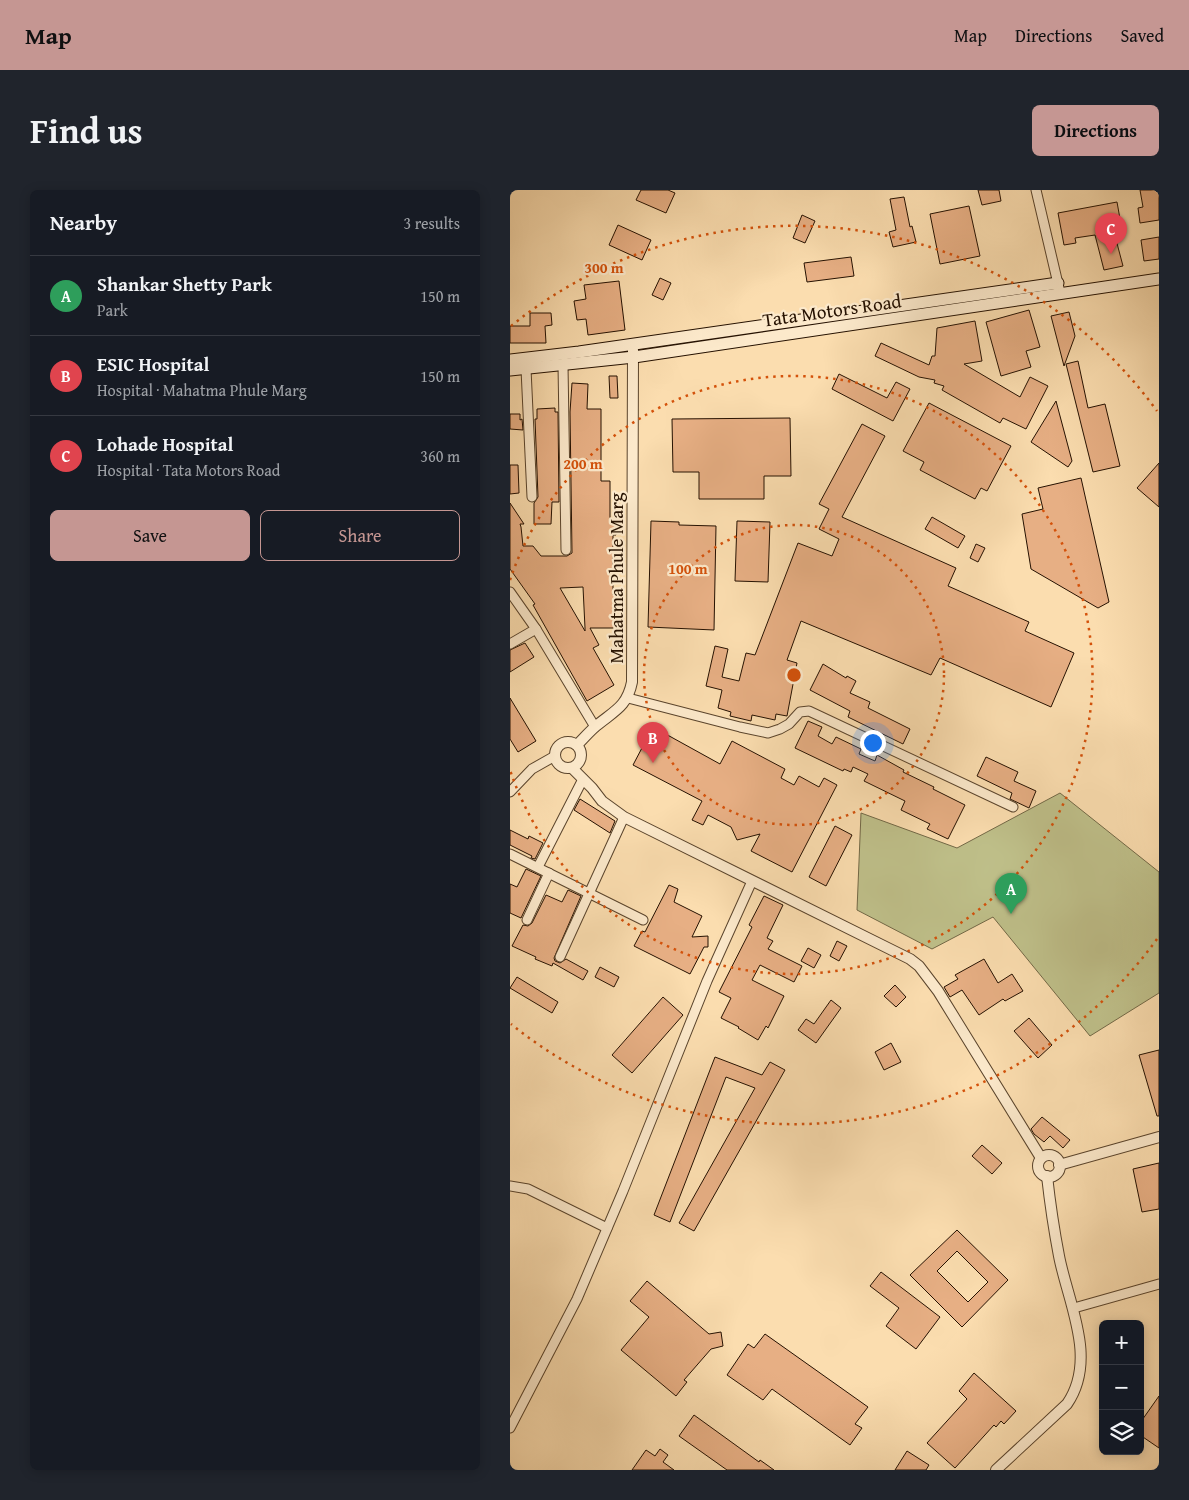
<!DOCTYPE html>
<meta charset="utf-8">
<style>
body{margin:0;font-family:"Gentium Book Plus",serif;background:#20242c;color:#f1f3f6}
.controls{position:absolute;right:15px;bottom:15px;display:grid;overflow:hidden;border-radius:8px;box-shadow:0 2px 12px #0003}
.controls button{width:45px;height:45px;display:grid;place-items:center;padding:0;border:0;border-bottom:1px solid #363941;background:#171b24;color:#f1f3f6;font:25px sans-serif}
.you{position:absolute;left:362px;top:552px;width:18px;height:18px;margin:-12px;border:4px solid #fff;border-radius:50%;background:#1a73e8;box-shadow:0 0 0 8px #1a73e833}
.badge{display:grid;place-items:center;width:32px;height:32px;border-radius:50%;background:#c59692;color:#fff;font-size:16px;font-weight:700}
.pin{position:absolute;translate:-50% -41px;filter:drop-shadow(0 1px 2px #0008)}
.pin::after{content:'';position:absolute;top:26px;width:18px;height:15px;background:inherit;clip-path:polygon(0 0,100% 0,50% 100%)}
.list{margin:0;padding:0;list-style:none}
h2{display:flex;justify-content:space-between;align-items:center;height:65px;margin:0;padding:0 20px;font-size:21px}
h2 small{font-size:16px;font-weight:400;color:#9ea1a6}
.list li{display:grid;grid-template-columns:32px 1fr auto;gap:15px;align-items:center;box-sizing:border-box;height:80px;padding:0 20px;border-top:1px solid #363941}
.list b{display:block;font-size:19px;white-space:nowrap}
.list p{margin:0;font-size:16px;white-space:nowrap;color:#9ea1a6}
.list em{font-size:16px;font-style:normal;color:#9ea1a6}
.actions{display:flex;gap:10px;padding:15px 20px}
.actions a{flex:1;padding:11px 0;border:1px solid #c59692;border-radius:8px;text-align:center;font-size:18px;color:#c59692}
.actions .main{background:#c59692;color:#111}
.icon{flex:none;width:28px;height:28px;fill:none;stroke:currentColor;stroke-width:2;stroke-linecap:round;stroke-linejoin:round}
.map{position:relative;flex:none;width:649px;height:1280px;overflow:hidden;border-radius:8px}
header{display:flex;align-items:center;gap:30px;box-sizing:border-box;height:70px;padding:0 25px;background:#c59692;color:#111}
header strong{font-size:24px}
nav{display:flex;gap:28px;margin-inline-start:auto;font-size:18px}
.intro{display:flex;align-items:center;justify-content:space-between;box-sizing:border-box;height:120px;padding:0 30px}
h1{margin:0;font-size:35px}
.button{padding:12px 22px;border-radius:8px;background:#c59692;color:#111;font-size:18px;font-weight:700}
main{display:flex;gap:30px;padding:0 30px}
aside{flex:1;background:#171b24;border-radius:8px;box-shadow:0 2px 12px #0003}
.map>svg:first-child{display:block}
.green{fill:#bfc08a;stroke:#726846}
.building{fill:#e7af84;stroke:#251101;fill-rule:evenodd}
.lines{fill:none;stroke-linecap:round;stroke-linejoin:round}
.minor-casing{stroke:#5a442c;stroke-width:11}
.tertiary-casing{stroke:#5a442c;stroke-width:12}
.secondary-casing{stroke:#251101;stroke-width:13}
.minor{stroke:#fce9cb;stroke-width:9}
.tertiary{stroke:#fce9cb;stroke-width:10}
.secondary{stroke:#fce9cb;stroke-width:11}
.ring{fill:none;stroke:#d4520b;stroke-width:2.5;stroke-dasharray:2.5 5}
.labels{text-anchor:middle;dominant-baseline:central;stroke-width:4.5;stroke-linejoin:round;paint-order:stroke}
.street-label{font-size:19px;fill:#251101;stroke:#fce9cb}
.centre{fill:#d4520b;stroke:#fce9cb;stroke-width:2.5}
.ring-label{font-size:15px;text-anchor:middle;font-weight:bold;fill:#d4520b;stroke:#fce9cb;stroke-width:4.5;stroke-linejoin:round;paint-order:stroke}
</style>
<header>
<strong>Map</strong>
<nav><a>Map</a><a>Directions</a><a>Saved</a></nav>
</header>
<div class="intro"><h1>Find us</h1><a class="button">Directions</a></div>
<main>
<aside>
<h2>Nearby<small>3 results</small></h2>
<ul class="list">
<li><span class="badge" style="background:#2e9e5b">A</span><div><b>Shankar Shetty Park</b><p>Park</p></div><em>150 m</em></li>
<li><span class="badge" style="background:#e0444e">B</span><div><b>ESIC Hospital</b><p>Hospital · Mahatma Phule Marg</p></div><em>150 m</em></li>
<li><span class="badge" style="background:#e0444e">C</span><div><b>Lohade Hospital</b><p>Hospital · Tata Motors Road</p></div><em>360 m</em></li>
</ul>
<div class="actions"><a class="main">Save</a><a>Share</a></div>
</aside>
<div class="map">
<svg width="649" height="1280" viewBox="0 0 649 1280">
<rect width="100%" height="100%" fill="#fbddaf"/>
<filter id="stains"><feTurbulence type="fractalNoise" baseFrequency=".004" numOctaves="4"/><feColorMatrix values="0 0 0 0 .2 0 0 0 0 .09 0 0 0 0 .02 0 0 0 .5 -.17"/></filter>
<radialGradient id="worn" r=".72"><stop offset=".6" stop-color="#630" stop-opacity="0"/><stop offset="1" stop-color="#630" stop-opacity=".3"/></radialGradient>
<polygon class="green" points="550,603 649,682 649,803 580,846 483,727 422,759 347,720 351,623 447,658"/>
<g class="building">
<polygon points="131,0 158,0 165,3 156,23 126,10"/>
<polygon points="468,0 489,0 491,11 472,15"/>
<polygon points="630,0 649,0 649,30 630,33 628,18 633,17"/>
<polygon points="394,7 400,37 402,36 406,52 383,57 379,42 386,40 380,9"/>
<polygon points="607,12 612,40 604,42 613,76 594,80 585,45 565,48 566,53 554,55 548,23"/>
<polygon points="459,16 470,66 430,74 420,24"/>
<polygon points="292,25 305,31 295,53 283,48"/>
<polygon points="108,35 141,50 132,70 99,55"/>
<polygon points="649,47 649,69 634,71 631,50"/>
<polygon points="341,67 344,86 297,92 294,73"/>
<polygon points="150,88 161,93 153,110 142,105"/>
<polygon points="109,91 115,140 78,145 76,129 67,130 64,111 76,109 74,95"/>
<polygon points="519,120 530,157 516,161 521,177 491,186 476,132"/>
<polygon points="559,122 565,146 554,176 541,126"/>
<polygon points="20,123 41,123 42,135 35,136 36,153 0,153 0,136 20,136"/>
<polygon points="465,131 472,171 454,174 510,207 520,187 538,196 516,239 493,228 490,233 432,200 434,196 424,193 425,190 409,187 365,166 371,153 419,175 422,166 425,166 427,138"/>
<polygon points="568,171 578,218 595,214 610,276 583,282 556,174"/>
<polygon points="329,184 377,208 386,192 400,199 383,231 322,199"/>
<polygon points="99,186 107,186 108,208 100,208"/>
<path d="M62 193 78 194 77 219H91V291H100V333H105L106 345H103V405H106V438H80L89 455 83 458 104 495 77 511 23 415 25 414 0 379V313L14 334H10L11 337 13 356H23L31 366H57L62 363 60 222ZM73 397 75 438V441L50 398Z"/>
<polygon points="546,211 562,271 558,277 521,252"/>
<polygon points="419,213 501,256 477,301 471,298 465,309 410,280 414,272 393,261"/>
<polygon points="45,218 45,222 48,222 49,312 42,312 41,334 24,334 24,313 28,307 25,229 27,229 27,219"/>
<polygon points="0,224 10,224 10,230 12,229 13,240 0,239"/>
<polygon points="280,228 281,286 254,286 254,309 189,309 189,282 163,282 162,229"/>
<polygon points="352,234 375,246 332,327 446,378 438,396 519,432 515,441 564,463 541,517 430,468 421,485 291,431 277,470 287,473 277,526 266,524 265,530 242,525 241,531 220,526 221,522 208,518 212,500 196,496 205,456 218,459 212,487 229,491 236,463 245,465 288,353 322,366 329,349 309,339 319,319 309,314"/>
<polygon points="649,273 649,317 627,298"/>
<polygon points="0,275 8,275 9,303 0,304"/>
<polygon points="571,288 599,412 588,418 521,379 512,324 533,319 528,298"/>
<polygon points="422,327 455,346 448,358 415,339"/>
<polygon points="141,331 169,332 169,335 206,336 204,440 138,437"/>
<polygon points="227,331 260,332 258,392 225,391"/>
<polygon points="466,354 475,358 468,372 460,368"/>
<polygon points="15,453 24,467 0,482 0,460"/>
<polygon points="313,474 336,488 337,486 346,491 340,503 360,512 358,518 400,539 393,554 338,527 340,521 300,500"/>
<polygon points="0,508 26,551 8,562 0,549"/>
<polygon points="298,531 312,537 308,546 322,554 326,547 351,559 349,564 365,571 367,565 394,580 393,582 424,597 423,599 455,615 438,649 417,639 420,634 391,620 395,611 354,591 358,584 343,577 341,582 334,579 333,581 285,558"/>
<polygon points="143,537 210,574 222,551 275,579 271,588 284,595 289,586 309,597 314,588 327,595 282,682 241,661 250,644 227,650 221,637 198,625 193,635 182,630 192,611 123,575"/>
<polygon points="476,567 508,582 504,591 526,601 519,618 500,609 502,603 467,586"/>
<polygon points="70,609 105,631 100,643 64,620"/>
<polygon points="325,636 342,645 316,696 299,687"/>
<polygon points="0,640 18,649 19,646 33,653 25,669 21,668 22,666 0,655"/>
<polygon points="16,679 31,686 11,728 0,723 0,694 7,697"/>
<polygon points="159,695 168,699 164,712 192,726 182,747 198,746 198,757 194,757 180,784 124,756 132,741 135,742"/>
<polygon points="58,700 71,706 44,768 45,771 50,773 56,769 78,781 73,790 43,773 42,776 25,769 26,767 2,756 13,735 18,736 22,733 36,705 52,712"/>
<polygon points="254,706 273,715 257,748 263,751 258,759 292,776 284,792 250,775 242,790 274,806 258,838 256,836 248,850 228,838 229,837 211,828 221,808 209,802 242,737 239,735"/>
<polygon points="327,751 337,756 329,771 320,766"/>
<polygon points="298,758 311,765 304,778 291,771"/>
<polygon points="474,769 488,793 502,784 513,801 495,811 493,809 469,825 452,800 440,807 434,797 448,789 445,785"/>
<polygon points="90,777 109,787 104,797 85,787"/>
<polygon points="7,787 48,812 42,823 0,798"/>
<polygon points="385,795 396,807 386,817 374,806"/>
<polygon points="153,807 173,825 122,883 102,865"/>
<polygon points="321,810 331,818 306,853 288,840 296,829 304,834"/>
<polygon points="519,828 542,855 528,868 504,841"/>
<polygon points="381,853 391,872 374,880 365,862"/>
<polygon points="649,860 649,926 647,926 629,865"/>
<polygon points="205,867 252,885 260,872 275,880 184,1041 169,1033 245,898 216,887 160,1032 144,1025"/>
<polygon points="532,927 560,950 553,958 540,946 534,952 524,944 521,939"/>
<polygon points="472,955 492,973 482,984 462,966"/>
<polygon points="649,973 649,1019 632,1022 623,979"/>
<path d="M447 1040 498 1090 452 1137 400 1085ZM447 1061 478 1092 458 1112 427 1081Z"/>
<polygon points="371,1082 430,1127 406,1159 376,1136 389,1118 360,1096"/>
<polygon points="137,1091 199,1144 211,1142 213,1156 201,1159 174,1190 177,1192 166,1206 111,1160 139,1127 120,1111"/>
<polygon points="255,1144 358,1217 345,1234 352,1238 340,1255 262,1199 253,1210 217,1185 238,1154 244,1158"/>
<polygon points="464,1183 506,1221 494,1234 491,1231 486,1237 484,1235 445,1278 417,1253 457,1209 449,1201"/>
<polygon points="649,1206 649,1258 630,1245 630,1233"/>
<polygon points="184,1225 249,1272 250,1270 264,1280 217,1280 169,1246"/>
<polygon points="150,1259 158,1265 153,1272 164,1280 122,1280 136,1260 145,1266"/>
<polygon points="397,1261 419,1275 416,1280 385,1280"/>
</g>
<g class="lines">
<defs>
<g id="minor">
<polyline points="526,0 549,98"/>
<polyline points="53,175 56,360"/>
<polyline points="16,179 22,307"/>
<polyline points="0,402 26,439 85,537"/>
<polyline points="0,454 26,439"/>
<polyline points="118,508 230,537 258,543 270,539 279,534 290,522 299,521 503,617"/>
<polyline points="0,602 22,579 45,566"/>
<polyline points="0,664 133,730"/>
<polyline points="28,677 73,589"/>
<polyline points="17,730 39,683"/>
<polyline points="50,767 114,627"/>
<polyline points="0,996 18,999 97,1038"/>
<polyline points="564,1118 649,1094"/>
<polyline points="0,1238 67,1109 113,1001 197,791 242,691"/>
</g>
<g id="tertiary">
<circle cx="58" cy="565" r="13"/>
<path d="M67 555C73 549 79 542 86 536 104 521 117 517 122 492L123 160"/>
<polyline points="62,578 82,598 92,611 114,627 400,769 409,776 428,801 531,968"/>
<circle cx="539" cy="976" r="11"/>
<polyline points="549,975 649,947"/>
<path d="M486 1280 557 1214C588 1169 558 1113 549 1066 544 1040 540 1013 537 986"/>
</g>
<g id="secondary">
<polyline points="0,170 69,162 548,93"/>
<polyline points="0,180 124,167 649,89"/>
</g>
</defs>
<use href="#minor" class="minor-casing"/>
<use href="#tertiary" class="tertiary-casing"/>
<use href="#secondary" class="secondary-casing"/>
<use href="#minor" class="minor"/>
<use href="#tertiary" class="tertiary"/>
<use href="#secondary" class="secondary"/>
</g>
<g class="ring">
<circle cx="284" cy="485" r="150"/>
<path d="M0 390A299 299 0 1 1 0 580"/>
<path d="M647 749A449 449 0 0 1 1 834M1 136A449 449 0 0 1 647 221"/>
</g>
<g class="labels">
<g class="street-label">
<text transform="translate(322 120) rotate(-8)">Tata Motors Road</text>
<text transform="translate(106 388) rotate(-90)">Mahatma Phule Marg</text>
</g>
</g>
<circle cx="284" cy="485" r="8" class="centre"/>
<g class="ring-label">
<text x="94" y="83">300 m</text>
<text x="73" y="279">200 m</text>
<text x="178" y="384">100 m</text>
</g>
<rect width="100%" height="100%" filter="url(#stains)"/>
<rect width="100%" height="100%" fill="url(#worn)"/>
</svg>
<div class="controls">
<button>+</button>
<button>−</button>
<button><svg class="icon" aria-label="layers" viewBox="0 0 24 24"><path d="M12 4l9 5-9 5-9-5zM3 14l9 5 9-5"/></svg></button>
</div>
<div class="you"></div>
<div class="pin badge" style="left:501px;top:724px;background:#2e9e5b">A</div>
<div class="pin badge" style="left:143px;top:573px;background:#e0444e">B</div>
<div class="pin badge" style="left:601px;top:64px;background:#e0444e">C</div>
</div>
</main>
